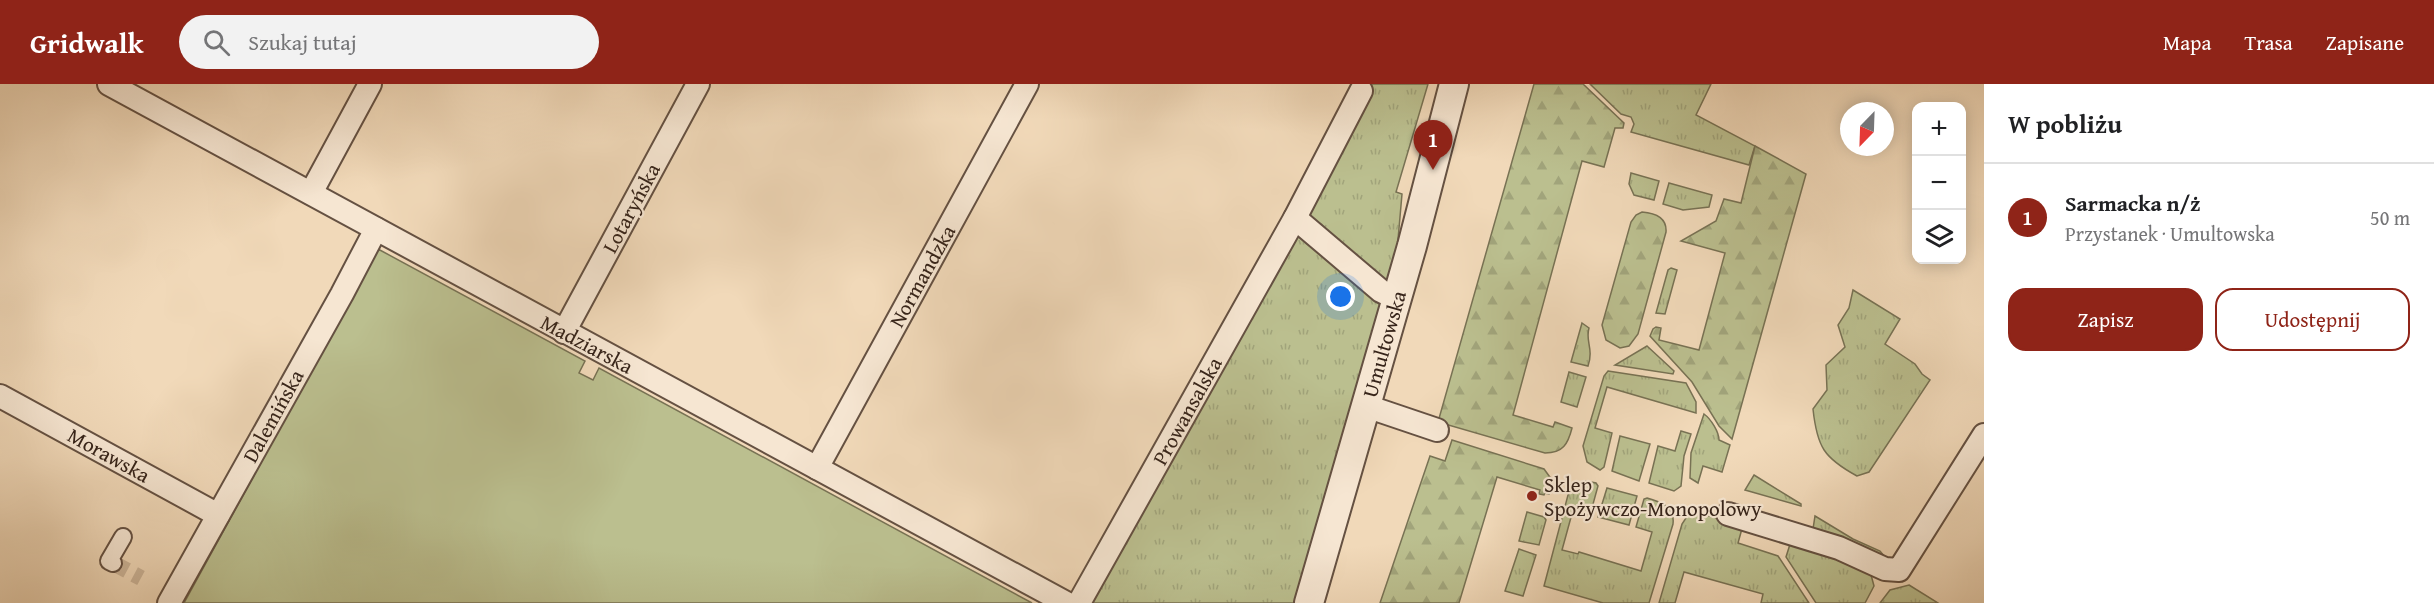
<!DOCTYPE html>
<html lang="pl">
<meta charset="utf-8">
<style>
body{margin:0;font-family:"Gentium Book Plus",serif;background:#f2f2f2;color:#202124}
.controls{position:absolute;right:18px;top:18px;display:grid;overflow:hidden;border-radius:12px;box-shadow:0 3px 15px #0003}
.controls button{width:54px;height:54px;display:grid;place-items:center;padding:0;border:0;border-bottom:2px solid #e0e0e0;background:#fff;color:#202124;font:30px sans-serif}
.compass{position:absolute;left:1840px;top:18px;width:54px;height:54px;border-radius:50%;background:#fff;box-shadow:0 3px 15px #0003;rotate:203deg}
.you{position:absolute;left:1341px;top:213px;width:21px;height:21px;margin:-15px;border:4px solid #fff;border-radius:50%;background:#1a73e8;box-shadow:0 0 0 9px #1a73e833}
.badge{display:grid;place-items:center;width:39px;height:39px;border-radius:50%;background:#8f2418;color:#fff;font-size:20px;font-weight:700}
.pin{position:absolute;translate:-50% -50px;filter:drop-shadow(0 2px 3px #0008)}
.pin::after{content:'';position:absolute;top:32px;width:21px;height:18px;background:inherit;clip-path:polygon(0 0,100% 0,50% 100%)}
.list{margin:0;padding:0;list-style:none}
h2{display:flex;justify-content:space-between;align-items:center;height:78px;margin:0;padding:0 24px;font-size:26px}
h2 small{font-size:20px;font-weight:400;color:#757577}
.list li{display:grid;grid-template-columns:39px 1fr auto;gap:18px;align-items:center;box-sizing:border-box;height:108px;padding:0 24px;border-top:2px solid #e0e0e0}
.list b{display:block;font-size:22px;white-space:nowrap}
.list p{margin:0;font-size:20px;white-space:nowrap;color:#757577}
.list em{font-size:20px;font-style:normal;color:#757577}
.actions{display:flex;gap:12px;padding:18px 24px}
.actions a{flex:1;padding:14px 0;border:2px solid #8f2418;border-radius:18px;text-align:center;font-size:21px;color:#8f2418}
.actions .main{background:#8f2418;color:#fff}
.icon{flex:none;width:33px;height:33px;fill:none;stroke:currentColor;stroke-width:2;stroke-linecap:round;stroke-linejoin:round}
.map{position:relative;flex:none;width:1984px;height:519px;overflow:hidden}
header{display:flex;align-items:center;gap:36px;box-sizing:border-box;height:84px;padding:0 30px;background:#8f2418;color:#fff}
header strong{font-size:28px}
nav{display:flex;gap:33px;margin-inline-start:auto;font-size:21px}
.search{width:420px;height:54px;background:#f2f2f2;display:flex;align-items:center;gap:15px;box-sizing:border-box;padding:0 21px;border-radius:33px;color:#757577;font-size:22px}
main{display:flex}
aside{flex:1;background:#fff}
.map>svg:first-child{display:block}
.grass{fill:url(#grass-tufts);stroke:#787254;stroke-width:1.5}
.forest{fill:url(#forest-firs);stroke:#787254;stroke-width:1.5}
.garden{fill:#bbbf8f;stroke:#787254;stroke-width:1.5}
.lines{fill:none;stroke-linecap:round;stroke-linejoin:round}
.pedestrian-tunnel{stroke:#ccb599;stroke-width:16;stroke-dasharray:16 8;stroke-linecap:butt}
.pedestrian-casing{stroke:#655142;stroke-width:20}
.minor-casing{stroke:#655142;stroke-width:26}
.tertiary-casing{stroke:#655142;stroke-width:32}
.pedestrian{stroke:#f6e6d2;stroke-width:16}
.minor{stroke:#f6e6d2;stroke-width:22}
.tertiary{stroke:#f6e6d2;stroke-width:28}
.poi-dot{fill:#8f2418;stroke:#f6e6d2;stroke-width:2}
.labels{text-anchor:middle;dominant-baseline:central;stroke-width:4.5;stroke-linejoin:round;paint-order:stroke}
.street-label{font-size:21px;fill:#36241a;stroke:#f6e6d2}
.poi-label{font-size:21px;fill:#36241a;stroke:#f6e6d2;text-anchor:start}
</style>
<header>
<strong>Gridwalk</strong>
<div class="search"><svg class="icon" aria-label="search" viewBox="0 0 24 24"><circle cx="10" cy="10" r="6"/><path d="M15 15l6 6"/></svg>Szukaj tutaj</div>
<nav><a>Mapa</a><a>Trasa</a><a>Zapisane</a></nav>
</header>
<main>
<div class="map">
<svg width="1984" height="519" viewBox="0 0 1984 519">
<defs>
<pattern id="grass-tufts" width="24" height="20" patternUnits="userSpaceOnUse" patternTransform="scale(1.5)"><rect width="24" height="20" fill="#bbbf8f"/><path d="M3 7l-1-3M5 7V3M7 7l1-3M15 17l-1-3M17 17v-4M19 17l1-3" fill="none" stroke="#a1a47b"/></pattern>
<pattern id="forest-firs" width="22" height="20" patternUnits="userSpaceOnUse" patternTransform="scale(1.5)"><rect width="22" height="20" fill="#bbbf8f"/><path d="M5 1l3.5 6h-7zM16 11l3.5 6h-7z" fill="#a1a47b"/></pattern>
</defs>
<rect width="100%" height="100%" fill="#f1d9b9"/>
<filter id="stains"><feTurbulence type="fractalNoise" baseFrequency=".00333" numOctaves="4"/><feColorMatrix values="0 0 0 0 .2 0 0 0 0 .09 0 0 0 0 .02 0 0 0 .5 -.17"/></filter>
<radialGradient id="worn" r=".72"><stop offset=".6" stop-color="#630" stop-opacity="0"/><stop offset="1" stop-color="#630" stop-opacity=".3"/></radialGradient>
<g class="grass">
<polygon points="1365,0 1428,0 1396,108 1402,110 1397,167 1294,519 1086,519"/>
<polygon points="1590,0 1711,0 1696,31 1755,62 1749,81 1631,48 1634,40 1631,33 1621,30"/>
<polygon points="1631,89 1659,97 1654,116 1634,111 1629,100"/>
<polygon points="1669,99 1712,111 1709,123 1683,126 1663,120"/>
<polygon points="1671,184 1677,186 1665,230 1656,229 1668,186"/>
<path d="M1853 206 1900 235 1885 260 1915 280 1922 290 1930 296 1869 388 1857 392C1824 374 1817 363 1813 325L1827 306 1826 281 1845 263 1838 241 1849 224Z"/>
<path d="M1582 239 1589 244C1585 257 1594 265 1588 282L1571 278Z"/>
<polygon points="1647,262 1674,287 1673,290 1615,281"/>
<polygon points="1608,287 1686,299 1696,318 1696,329 1607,303 1595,344 1612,349 1604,383 1600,386 1587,378 1583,362 1604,292"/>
<polygon points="1569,288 1586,293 1577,323 1561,318"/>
<path d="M1704 330C1711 335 1719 348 1719 356L1730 361 1722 388 1703 382 1698 399 1690 394 1691 369Z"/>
<polygon points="1681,347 1691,350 1684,372 1681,402 1674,407 1649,399 1658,362 1675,367"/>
<polygon points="1620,352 1650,360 1639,397 1612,387"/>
<polygon points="1754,391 1801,420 1801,422 1745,406"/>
<path d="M1586 397 1596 399 1598 402 1590 431 1573 426 1562 466 1578 470 1579 468 1641 487 1652 448 1636 443 1644 415 1647 414C1661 418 1675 422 1673 440L1649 519H1603L1544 502 1568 411 1577 400Z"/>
<polygon points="1607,404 1637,412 1629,441 1598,433"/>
<polygon points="1527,428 1544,433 1546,436 1539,461 1519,457"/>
<polygon points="1698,429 1743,441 1738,459 1778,472 1809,519 1761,519 1763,510 1684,488 1675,519 1659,519 1682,440 1688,431"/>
<polygon points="1815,432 1853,455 1880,467 1885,473 1813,445"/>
<polygon points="1791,457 1870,487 1874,502 1865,519 1816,519 1786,473"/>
<polygon points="1519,465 1536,471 1523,512 1505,507"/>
<polygon points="1909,501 1938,519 1880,519 1890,506"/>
</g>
<g class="forest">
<path d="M1534 0H1583L1624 39 1623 44H1615L1604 83 1582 77 1513 331 1553 343 1555 338 1572 344C1568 360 1563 369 1545 369L1438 338Z"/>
<polygon points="1755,62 1806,90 1732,355 1719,342 1692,298 1650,252 1653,245 1656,243 1661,244 1659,256 1699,266 1725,169 1681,157 1716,137 1724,115 1741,119"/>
<path d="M1642 128C1655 129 1667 134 1666 148L1638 250 1629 262 1620 264 1606 256 1602 241 1631 138 1636 131Z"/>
<polygon points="1452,356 1544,385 1552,396 1549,410 1545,409 1544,411 1539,410 1540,406 1497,393 1459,519 1380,519 1430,372 1445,377"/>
</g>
<polygon class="garden" points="378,165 585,277 579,289 593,296 599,284 1032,519 184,519"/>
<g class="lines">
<polyline class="pedestrian-tunnel" points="113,479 141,494"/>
<defs>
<polyline id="pedestrian" points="113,479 109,477 123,453"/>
<g id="minor">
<polyline points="109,0 1066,519"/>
<polyline points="311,109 370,0"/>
<polyline points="1295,134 1381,207 1397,215"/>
<polyline points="564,248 698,0"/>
<polyline points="0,312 218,431"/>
<polyline points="1366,322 1437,346"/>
<polyline points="817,384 1027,0"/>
<polyline points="1728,430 1839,464 1885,485 1899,486 1984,351"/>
<polyline points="169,519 342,210 376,145"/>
<polyline points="1079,519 1295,134 1361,7"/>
</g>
<polyline id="tertiary" points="1309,519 1412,162 1454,0"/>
</defs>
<use href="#pedestrian" class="pedestrian-casing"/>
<use href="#minor" class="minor-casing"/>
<use href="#tertiary" class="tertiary-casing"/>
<use href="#pedestrian" class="pedestrian"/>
<use href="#minor" class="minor"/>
<use href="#tertiary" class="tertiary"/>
</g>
<circle class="poi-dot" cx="1532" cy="412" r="6"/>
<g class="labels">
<g class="street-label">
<text transform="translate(631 124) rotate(-62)">Lotaryńska</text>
<text transform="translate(922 192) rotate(-61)">Normandzka</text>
<text transform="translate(587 260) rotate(28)">Madziarska</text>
<text transform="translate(1384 260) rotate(-74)">Umultowska</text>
<text transform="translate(1187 327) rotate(-61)">Prowansalska</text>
<text transform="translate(273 332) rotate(-61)">Dalemińska</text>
<text transform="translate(109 371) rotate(29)">Morawska</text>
</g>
<g class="poi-label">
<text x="1544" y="400">Sklep<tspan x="1544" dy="24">Spożywczo-Monopolowy</tspan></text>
</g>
</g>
<rect width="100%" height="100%" filter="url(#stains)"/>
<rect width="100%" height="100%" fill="url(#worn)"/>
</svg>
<div class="controls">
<button>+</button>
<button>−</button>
<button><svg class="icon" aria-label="layers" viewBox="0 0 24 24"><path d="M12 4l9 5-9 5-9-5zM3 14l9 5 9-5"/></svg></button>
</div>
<svg class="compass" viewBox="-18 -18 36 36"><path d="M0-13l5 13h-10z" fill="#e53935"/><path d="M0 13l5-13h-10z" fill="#757577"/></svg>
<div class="you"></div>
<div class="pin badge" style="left:1433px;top:86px">1</div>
</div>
<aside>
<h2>W pobliżu<small></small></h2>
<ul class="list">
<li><span class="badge">1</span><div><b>Sarmacka n/ż</b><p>Przystanek · Umultowska</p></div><em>50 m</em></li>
</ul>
<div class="actions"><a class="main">Zapisz</a><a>Udostępnij</a></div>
</aside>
</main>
